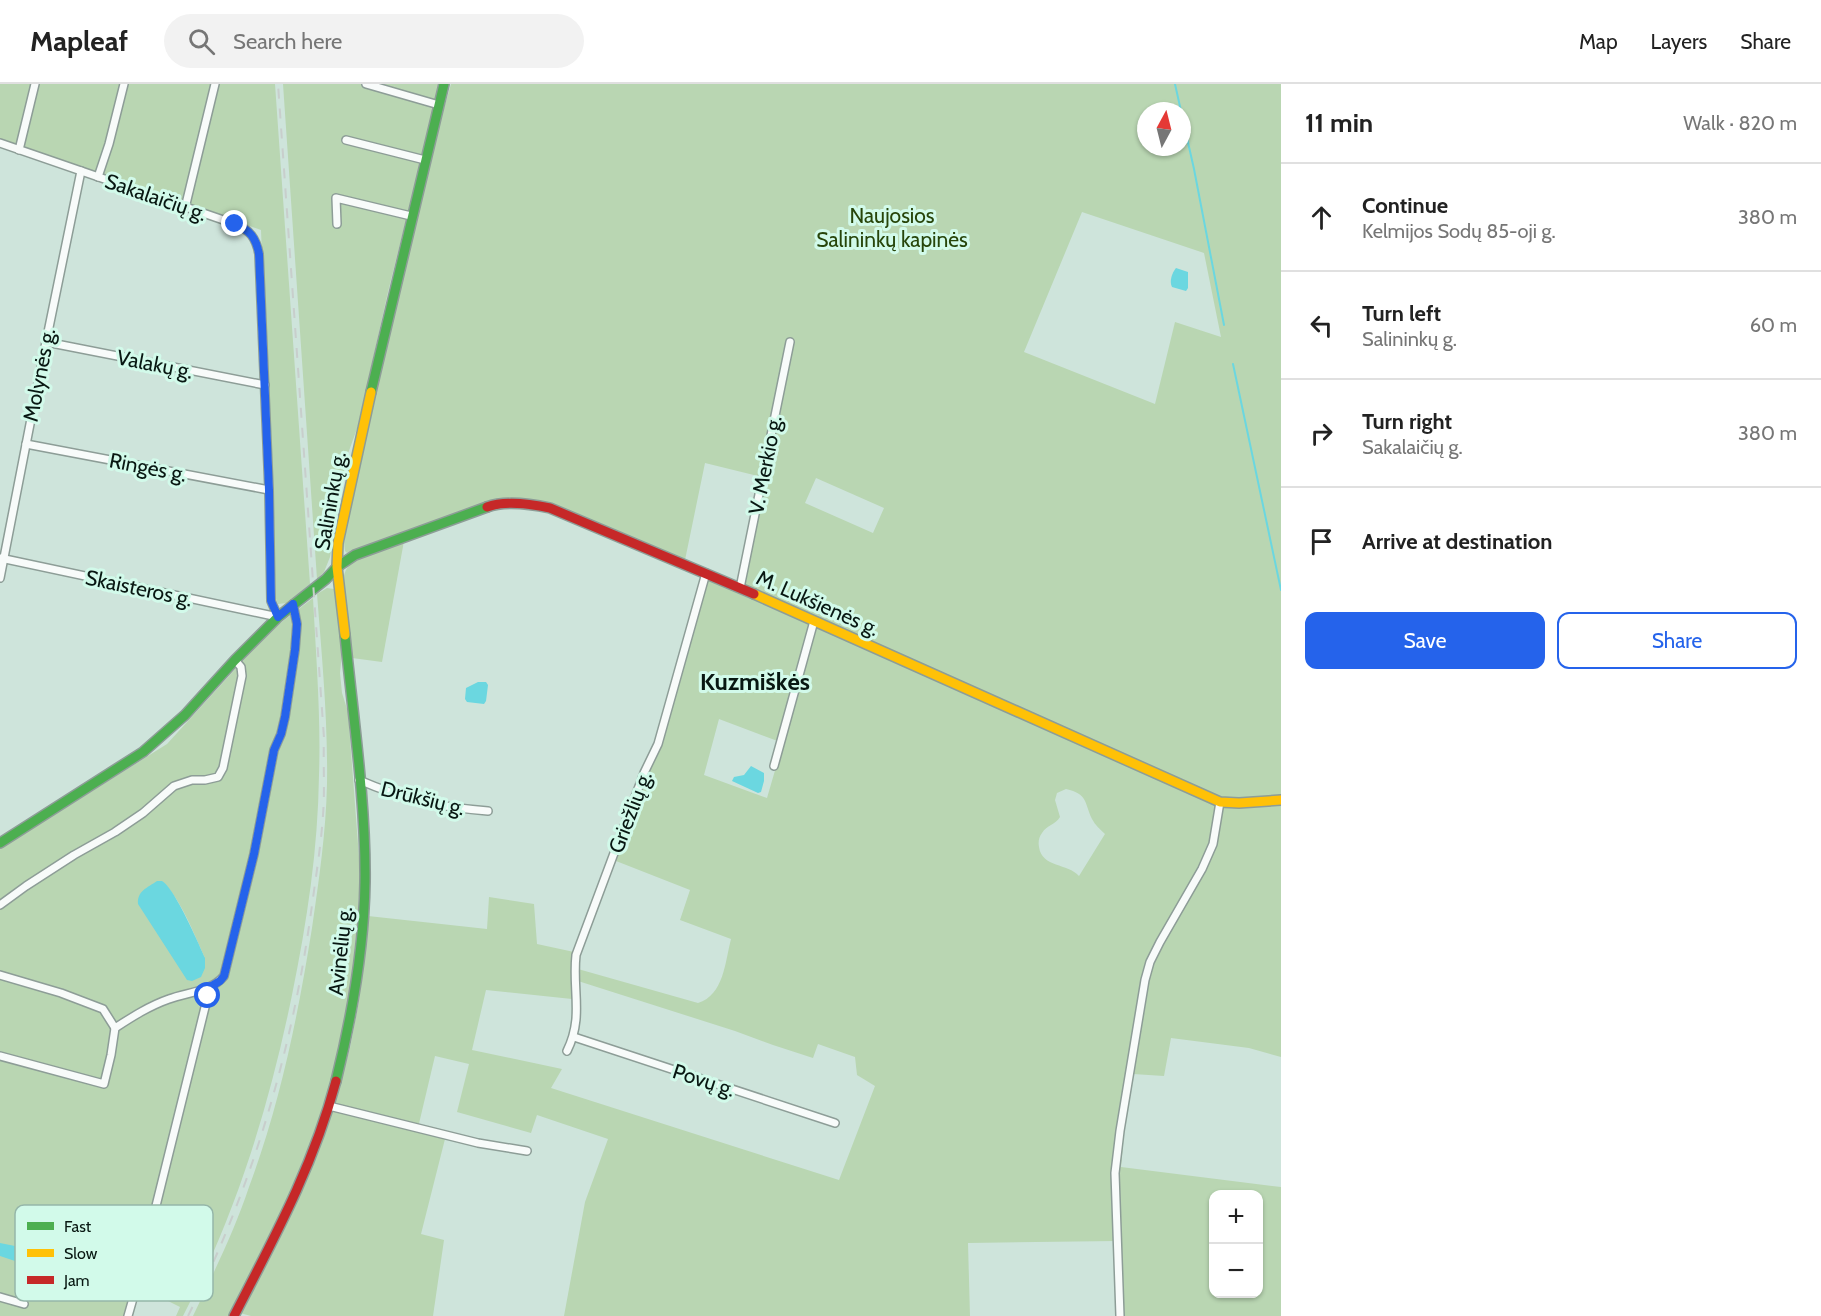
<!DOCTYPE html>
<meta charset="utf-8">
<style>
body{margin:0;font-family:Cabin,sans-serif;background:#f2f2f2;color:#222}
.controls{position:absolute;right:18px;bottom:18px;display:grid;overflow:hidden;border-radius:12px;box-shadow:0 2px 4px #0004}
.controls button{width:54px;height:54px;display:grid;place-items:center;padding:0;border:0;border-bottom:2px solid #e0e0e0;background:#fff;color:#222;font:30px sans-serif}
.compass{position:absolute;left:1137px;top:18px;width:54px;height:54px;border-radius:50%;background:#fff;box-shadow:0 2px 4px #0004;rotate:7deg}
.stop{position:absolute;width:18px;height:18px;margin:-14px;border:4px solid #2563eb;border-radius:50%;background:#fff}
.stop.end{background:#2563eb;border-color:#fff;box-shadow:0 2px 6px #0008}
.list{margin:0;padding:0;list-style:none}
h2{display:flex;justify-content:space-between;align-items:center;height:78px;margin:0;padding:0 24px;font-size:26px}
h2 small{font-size:20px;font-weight:400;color:#767676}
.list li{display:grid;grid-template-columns:39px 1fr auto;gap:18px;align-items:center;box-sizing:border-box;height:108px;padding:0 24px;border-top:2px solid #e0e0e0}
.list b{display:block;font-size:22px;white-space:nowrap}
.list p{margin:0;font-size:20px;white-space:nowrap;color:#767676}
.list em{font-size:20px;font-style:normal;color:#767676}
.actions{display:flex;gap:12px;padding:18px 24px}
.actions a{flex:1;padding:14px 0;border:2px solid #2563eb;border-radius:12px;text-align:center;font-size:21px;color:#2563eb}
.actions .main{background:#2563eb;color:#fff}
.icon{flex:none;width:33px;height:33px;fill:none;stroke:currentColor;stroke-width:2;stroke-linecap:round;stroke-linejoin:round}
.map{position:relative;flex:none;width:1281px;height:1232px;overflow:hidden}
header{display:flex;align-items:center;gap:36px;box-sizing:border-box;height:84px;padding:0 30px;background:#fff;border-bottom:2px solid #e0e0e0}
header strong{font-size:28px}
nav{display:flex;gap:33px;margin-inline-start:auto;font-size:21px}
.search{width:420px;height:54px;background:#f2f2f2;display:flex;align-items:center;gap:15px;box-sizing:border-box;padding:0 21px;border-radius:33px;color:#767676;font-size:22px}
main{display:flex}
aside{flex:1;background:#fff}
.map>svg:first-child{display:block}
.green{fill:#b9d6b2;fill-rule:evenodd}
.water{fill:#6bd7e0}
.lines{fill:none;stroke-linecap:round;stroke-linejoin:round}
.stream{stroke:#6bd7e0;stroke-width:2}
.street-casing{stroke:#8d9d97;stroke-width:10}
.fast-casing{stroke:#8d9d97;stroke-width:12}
.slow-casing{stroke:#8d9d97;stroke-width:12}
.jam-casing{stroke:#8d9d97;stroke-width:12}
.street{stroke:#f8fbfa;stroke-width:7}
.fast{stroke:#4caf50;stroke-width:9}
.slow{stroke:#ffc107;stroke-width:9}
.jam{stroke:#c62828;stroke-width:9}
.rail{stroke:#c8cecc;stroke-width:2;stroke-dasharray:10 10;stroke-linecap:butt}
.route{stroke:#2563eb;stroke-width:8}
.labels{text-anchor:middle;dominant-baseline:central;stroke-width:6;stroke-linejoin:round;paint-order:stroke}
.street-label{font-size:21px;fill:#081712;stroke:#d2faea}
.park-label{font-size:21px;fill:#27450a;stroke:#d2faea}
.quarter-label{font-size:24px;font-weight:bold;fill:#081712;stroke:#d2faea}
.key{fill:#d2faea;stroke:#95b6a9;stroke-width:1.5}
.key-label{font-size:16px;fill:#081712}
</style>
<header>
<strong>Mapleaf</strong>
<div class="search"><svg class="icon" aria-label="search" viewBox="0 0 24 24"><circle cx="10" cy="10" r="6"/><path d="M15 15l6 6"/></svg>Search here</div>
<nav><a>Map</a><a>Layers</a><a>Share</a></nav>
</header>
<main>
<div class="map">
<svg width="1281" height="1232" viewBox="0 0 1281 1232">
<rect width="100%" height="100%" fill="#cee4db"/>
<g class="green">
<polygon points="0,0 275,0 310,500 287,519 278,520 276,515 261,146 0,55"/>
<polygon points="283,0 440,0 388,208 358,342 346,375 330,473 324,488 317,495"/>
<path d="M451 0H1281V712C1259 714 1234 719 1213 711L745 503 766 394 705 379 685 476 563 425 485 421 347 469 345 467 344 459 357 385 434 59ZM1146 27H1182V63H1146ZM1082 128 1204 169 1221 253 1175 238 1155 320 1024 268ZM816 394 884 424 873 449 805 419Z"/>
<path d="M404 457 382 578 352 574 343 495C345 486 348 481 355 476Z"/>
<path d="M708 495 916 585 1213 720 1225 722 1281 718V973L1249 964 1171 954 1164 992 1133 990 1125 1039 1121 1083 1281 1103V1232H1119L1116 1157 968 1159 970 1232H564L585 1118 608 1055 537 1031 531 1049 457 1028 469 980 435 972 417 1048 445 1055 421 1150 444 1156 433 1232H251L240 1229 334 1021 350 964 359 917 368 832 487 845 489 813 534 820 537 860 574 868 572 915 486 906 472 966 562 985 551 1004 839 1096 875 1002 857 991 855 973 818 960 813 974 773 961 735 947 578 897V885L698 919C724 911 725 878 731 855L680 836 690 806 616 777 646 691ZM719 635 783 659 767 714 704 691ZM1066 705C1088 710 1084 718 1092 735 1095 741 1100 745 1105 750L1079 792C1068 779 1042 784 1039 763 1038 758 1039 753 1042 749 1047 741 1055 741 1060 733L1055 716 1057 709ZM1214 1110H1258V1210H1214Z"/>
<path d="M327 504 334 505 336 508 342 568 340 589 342 609 348 628 359 773V812L352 904 331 998 311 1060 291 1111 230 1232H193C213 1190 234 1148 249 1103 280 1020 298 932 312 844 319 796 326 748 327 700 328 637 322 573 317 510Z"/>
<path d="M313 514C316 573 321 632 319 691 318 765 307 838 292 911 269 1023 236 1130 183 1232H176L180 1223 162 1214 166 1203 144 1198 130 1232H0V765L167 660 270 547ZM162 797C181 815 194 850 205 874Z"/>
</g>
<g class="water">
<path d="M1176 184 1188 188V204L1186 207 1172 203C1169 197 1172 189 1176 184Z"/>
<polygon points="478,598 486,598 488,601 486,617 484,620 467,618 465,615 466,604"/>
<polygon points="751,682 764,689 764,697 761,708 758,709 732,697 734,693 744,691"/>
<path d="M157 797C159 797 161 797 162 797 174 803 199 860 205 874V884L201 893 192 897 187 896 138 820C137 807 147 804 157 797Z"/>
<polygon points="0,1159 30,1165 57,1175 55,1188 45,1187 0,1172"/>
</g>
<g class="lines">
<g class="stream">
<polyline points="1175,0 1181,27"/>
<polyline points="1182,32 1194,85 1224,241"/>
<polyline points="1233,280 1281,506"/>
</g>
<defs>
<g id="street">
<polyline points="366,0 439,21"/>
<polyline points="346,56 425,76"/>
<path d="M0 59 235 140C250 146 256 154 259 170L269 406 271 517 278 533"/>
<polyline points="19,66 35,0"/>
<polyline points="98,93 109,60 124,0"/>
<polyline points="185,124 215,0"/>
<polyline points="337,140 336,114 411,132"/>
<polyline points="46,258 265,301"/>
<polyline points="26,360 269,406"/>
<polyline points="0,474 278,533"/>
<polyline points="0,494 46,258 81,87"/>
<polyline points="740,504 790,258"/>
<polyline points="774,682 814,537"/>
<path d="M359 696C405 716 439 723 488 727"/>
<polyline points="0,821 26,802 74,771 115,748 143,729 174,702 192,696 205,696 218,693 223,684 242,592 241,583 235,576"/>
<polyline points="0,891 61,909 103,925 115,944"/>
<polyline points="574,953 835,1039"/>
<path d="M567 967C584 933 572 906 576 871L644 689 658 660 706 489"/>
<path d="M0 972 104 1000 111 971 115 944C132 933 149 922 169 915 187 908 211 908 224 892L254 770 274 666 281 650 285 633 295 566 297 540 293 520"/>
<polyline points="329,1022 478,1059 527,1067"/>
<polyline points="0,1213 24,1220"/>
<polyline points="128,1232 134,1211 210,903"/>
<polyline points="1120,1232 1115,1089 1120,1047 1145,896 1150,878 1160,858 1202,785 1213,760 1220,718"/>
</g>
<g id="fast">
<polyline points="371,308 444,0"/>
<polyline points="0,759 143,668 185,631 235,576 278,533 326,495 337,483 355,471 487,423"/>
<path d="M336 997C352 932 364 865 365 798 366 718 353 632 345 551"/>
</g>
<g id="slow">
<polyline points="754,510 1220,718 1239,719 1281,716"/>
<polyline points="345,551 337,483 338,459 371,308"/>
</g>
<g id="jam">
<path d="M487 423C506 416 531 420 550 424L754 510"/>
<path d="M234 1232C274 1154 313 1083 336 997"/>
</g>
</defs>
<use href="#street" class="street-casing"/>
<use href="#fast" class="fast-casing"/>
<use href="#slow" class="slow-casing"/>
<use href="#jam" class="jam-casing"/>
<use href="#street" class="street"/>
<use href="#fast" class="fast"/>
<use href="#slow" class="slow"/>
<use href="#jam" class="jam"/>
<path class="rail" d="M188 1232C253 1102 293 965 312 821 316 792 321 761 323 731 325 706 323 680 324 654L278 0"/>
</g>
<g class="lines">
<path class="route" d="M208 912 210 903 220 897 224 892 254 770 274 666 281 650 285 633 295 566 297 540 293 520 278 533 271 517 269 406 259 170C256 154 250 146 235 140"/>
</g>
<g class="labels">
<g class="street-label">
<text transform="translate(156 113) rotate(19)">Sakalaičių g.</text>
<text transform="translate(155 280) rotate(11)">Valakų g.</text>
<text transform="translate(39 291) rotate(-79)">Molynės g.</text>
<text transform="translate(765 381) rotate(-79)">V. Merkio g.</text>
<text transform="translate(148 383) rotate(11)">Ringės g.</text>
<text transform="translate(330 417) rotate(-80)">Salininkų g.</text>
<text transform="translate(139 504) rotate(12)">Skaisteros g.</text>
<text transform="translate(818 519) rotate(24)">M. Lukšienės g.</text>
<text transform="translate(423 714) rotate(14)">Drūkšių g.</text>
<text transform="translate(630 728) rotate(-69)">Griežlių g.</text>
<text transform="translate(340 867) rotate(-84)">Avinėlių g.</text>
<text transform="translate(704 996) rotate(18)">Povų g.</text>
</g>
<g class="park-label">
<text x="892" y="131">Naujosios<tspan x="892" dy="24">Salininkų kapinės</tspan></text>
</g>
<g class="quarter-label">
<text x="755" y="597">Kuzmiškės</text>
</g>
</g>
<rect x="15" y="1121" width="198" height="96" rx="9" class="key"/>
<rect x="27" y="1138" width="27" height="8" fill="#4caf50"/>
<rect x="27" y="1165" width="27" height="8" fill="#ffc107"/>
<rect x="27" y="1192" width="27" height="8" fill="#c62828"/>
<g class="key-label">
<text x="64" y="1148">Fast</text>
<text x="64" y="1175">Slow</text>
<text x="64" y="1202">Jam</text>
</g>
</svg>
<div class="controls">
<button>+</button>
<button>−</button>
</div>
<svg class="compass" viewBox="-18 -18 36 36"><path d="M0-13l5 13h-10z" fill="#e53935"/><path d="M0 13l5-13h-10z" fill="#767676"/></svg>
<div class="stop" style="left:208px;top:912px"></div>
<div class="stop end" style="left:235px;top:140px"></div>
</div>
<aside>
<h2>11 min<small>Walk · 820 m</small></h2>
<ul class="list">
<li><svg class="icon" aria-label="ahead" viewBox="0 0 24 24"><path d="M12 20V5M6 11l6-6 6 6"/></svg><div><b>Continue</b><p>Kelmijos Sodų 85-oji g.</p></div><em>380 m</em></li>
<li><svg class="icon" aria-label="left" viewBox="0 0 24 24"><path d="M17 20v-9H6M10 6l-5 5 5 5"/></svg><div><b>Turn left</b><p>Salininkų g.</p></div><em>60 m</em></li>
<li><svg class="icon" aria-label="right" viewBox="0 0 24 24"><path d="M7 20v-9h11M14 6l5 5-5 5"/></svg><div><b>Turn right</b><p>Sakalaičių g.</p></div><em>380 m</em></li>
<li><svg class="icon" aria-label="arrive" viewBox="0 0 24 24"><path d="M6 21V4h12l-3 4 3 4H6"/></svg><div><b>Arrive at destination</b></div></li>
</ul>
<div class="actions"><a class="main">Save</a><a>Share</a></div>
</aside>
</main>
